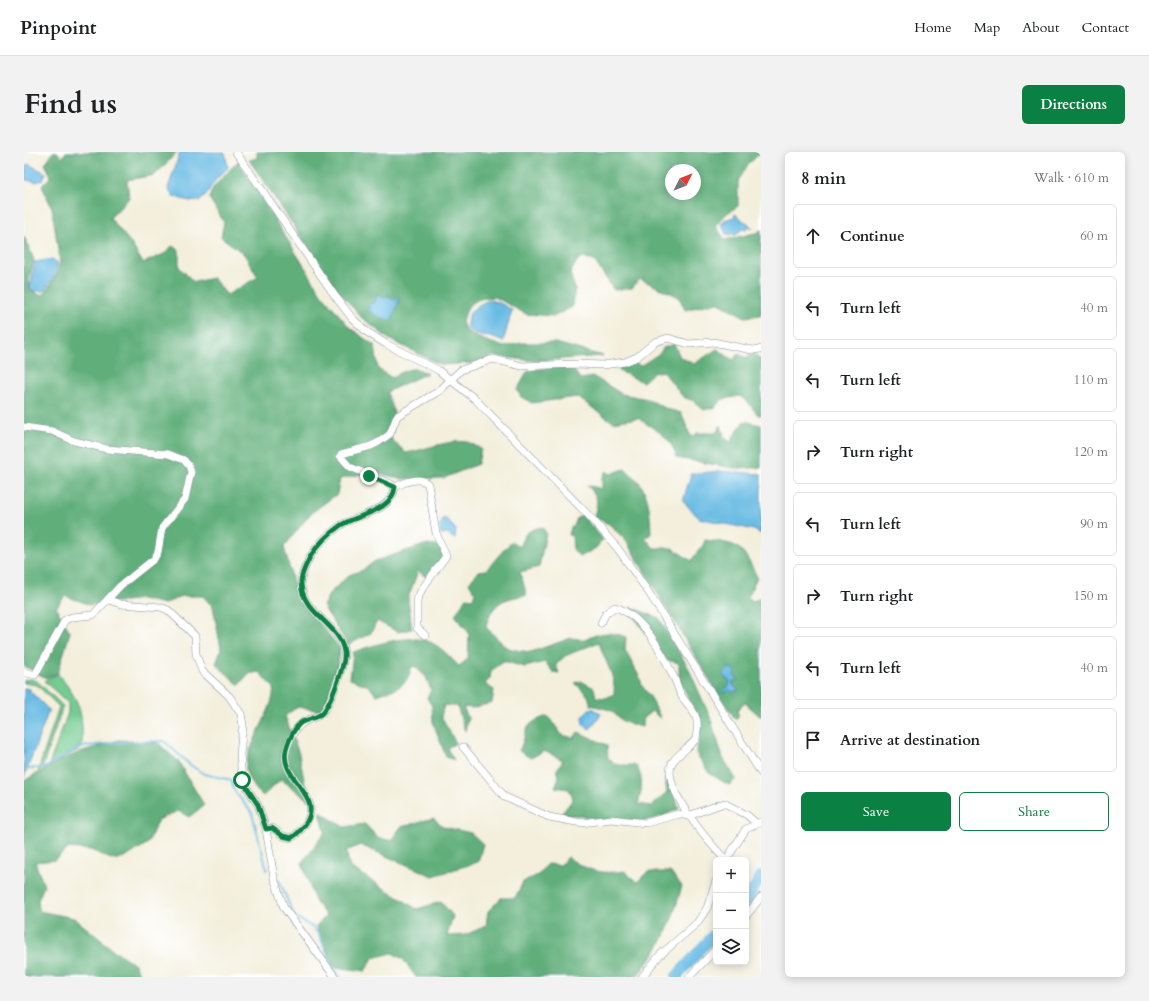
<!DOCTYPE html>
<meta charset="utf-8">
<style>
body{margin:0;font-family:Cardo,serif;background:#f2f2f2;color:#202124}
.controls{position:absolute;right:12px;bottom:12px;display:grid;overflow:hidden;border-radius:6px;box-shadow:0 2px 10px #0003}
.controls button{width:36px;height:36px;display:grid;place-items:center;padding:0;border:0;border-bottom:1px solid #e0e0e0;background:#fff;color:#202124;font:20px sans-serif}
.compass{position:absolute;left:641px;top:12px;width:36px;height:36px;border-radius:50%;background:#fff;box-shadow:0 2px 10px #0003;rotate:48deg}
.stop{position:absolute;width:12px;height:12px;margin:-9px;border:3px solid #0b8043;border-radius:50%;background:#fff}
.stop.end{background:#0b8043;border-color:#fff;box-shadow:0 1px 4px #0008}
.list{margin:0;padding:0;list-style:none}
h2{display:flex;justify-content:space-between;align-items:center;height:52px;margin:0;padding:0 16px;font-size:17px}
h2 small{font-size:13px;font-weight:400;color:#757577}
.list li{display:grid;grid-template-columns:26px 1fr auto;gap:12px;align-items:center;box-sizing:border-box;height:64px;margin:0 8px 8px;padding:0 8px;border:1px solid #e0e0e0;border-radius:6px}
.list b{display:block;font-size:15px;white-space:nowrap}
.list em{font-size:13px;font-style:normal;color:#757577}
.actions{display:flex;gap:8px;padding:12px 16px}
.actions a{flex:1;padding:9px 0;border:1px solid #0b8043;border-radius:6px;text-align:center;font-size:14px;color:#0b8043}
.actions .main{background:#0b8043;color:#fff}
.icon{flex:none;width:22px;height:22px;fill:none;stroke:currentColor;stroke-width:2;stroke-linecap:round;stroke-linejoin:round}
.map{position:relative;flex:none;width:737px;height:825px;overflow:hidden;border-radius:6px}
header{display:flex;align-items:center;gap:24px;box-sizing:border-box;height:56px;padding:0 20px;background:#fff;border-bottom:1px solid #e0e0e0}
header strong{font-size:19px}
nav{display:flex;gap:22px;margin-inline-start:auto;font-size:14px}
.intro{display:flex;align-items:center;justify-content:space-between;box-sizing:border-box;height:96px;padding:0 24px}
h1{margin:0;font-size:28px}
.button{padding:10px 18px;border-radius:6px;background:#0b8043;color:#fff;font-size:14px;font-weight:700}
main{display:flex;gap:24px;padding:0 24px}
aside{flex:1;background:#fff;border-radius:6px;box-shadow:0 2px 10px #0003}
.map>svg:first-child{display:block}
.green{fill:#75cb90;stroke:#487d77}
.forest{fill:#60af7a;stroke:#3e6f6c;fill-rule:evenodd}
.water{fill:#69bbe4;stroke:#4275a1}
.lines{fill:none;stroke-linecap:round;stroke-linejoin:round}
.stream{stroke:#69bbe4;stroke-width:2}
.river{stroke:#69bbe4;stroke-width:11}
.minor-casing{stroke:#878f9d;stroke-width:8}
.minor{stroke:#fff;stroke-width:7}
.route{stroke:#0b8043;stroke-width:5}
</style>
<header>
<strong>Pinpoint</strong>
<nav><a>Home</a><a>Map</a><a>About</a><a>Contact</a></nav>
</header>
<div class="intro"><h1>Find us</h1><a class="button">Directions</a></div>
<main>
<div class="map">
<svg width="737" height="825" viewBox="0 0 737 825">
<rect width="100%" height="100%" fill="#fff"/>
<filter id="ink" filterUnits="userSpaceOnUse"><feTurbulence type="fractalNoise" baseFrequency=".025" numOctaves="2"/><feDisplacementMap in="SourceGraphic" scale="8" xChannelSelector="R" yChannelSelector="G"/><feConvolveMatrix kernelMatrix="1 2 1 2 8 2 1 2 1" color-interpolation-filters="sRGB"/></filter>
<filter id="wash" filterUnits="userSpaceOnUse"><feTurbulence type="fractalNoise" baseFrequency=".012" numOctaves="4" result="noise"/><feDisplacementMap in="SourceGraphic" scale="16" xChannelSelector="R" yChannelSelector="G"/><feGaussianBlur stdDeviation="0.9" result="paint"/><feColorMatrix in="noise" values="0 0 0 0 0 0 0 0 0 0 0 0 0 0 0 0 0 1.4 0 .05"/><feComposite in="paint" operator="in"/></filter>
<g filter="url(#wash)">
<rect width="100%" height="100%" fill="#f3efdc"/>
<g class="green">
<path d="M34 522C57 550 59 560 58 596L25 613 44 561V551L20 529Z"/>
<polygon points="7,527 13,529 39,554 18,616 14,619 35,555 13,533 0,531 0,528"/>
</g>
<g class="forest">
<path d="M29 0H33L38 6 42 0H153L131 23 103 28 105 46 86 66 106 90 119 111 140 102 148 94 155 98V115L170 130 189 126 203 143 234 125 220 102 197 85 200 70 185 46 189 36 214 9 297 141 326 176 351 194 354 217 368 226C381 218 389 213 403 221L363 240 371 264 367 286 382 301C400 298 426 287 443 290 448 291 453 295 457 297L454 312 420 326 379 327 347 320 316 327 313 342 286 362 260 395 273 445 316 496 313 522 298 559 273 555 261 564 275 602 284 648 257 627 239 644C232 638 224 629 222 618 220 603 242 567 247 551 249 546 249 541 250 536L235 520 224 522 215 533 192 512 197 497 189 455 179 444H158L140 452 118 447 67 453 41 444 32 456 46 480 34 521 22 526 0 514V84L10 108 5 128 6 138 16 143 21 141 32 124 36 111 28 56 18 34 27 24 21 12Z"/>
<path d="M233 0H737L723 14 714 29V54L702 62 692 74 701 88 735 80 737 77V163L721 165 693 150 661 158 655 145 616 127 608 136 590 138 569 107 555 106 546 121 551 137 548 155 531 164 502 162 471 145 457 146 445 153 438 170 442 179 457 187 480 195 497 191H532L579 204 511 209 469 204 450 211 417 213 365 187 337 165 312 136 225 8 233 6ZM647 18H671V42H647Z"/>
<polygon points="650,192 656,205 670,212 693,197 709,208 714,202 723,206 729,201 737,208 737,263 734,263 725,251 716,244 699,247 691,255 680,258 670,249 659,245 639,219 629,221 619,230 595,219 598,212 611,210 616,214 636,201 639,196"/>
<path d="M529 215 550 218 556 227 570 225 598 242 624 247 643 257 657 261 667 285 673 281H692L697 273 700 285 706 290 720 269 737 273V316H709L653 306C645 281 633 280 614 266L589 270 553 245 508 251 497 245 493 238 504 219Z"/>
<path d="M600 317C625 332 626 355 627 382L621 386 630 396H648L668 409C671 400 679 397 681 388 717 392 717 393 733 425L724 445 728 449 737 446V565L721 551 713 559 715 564 712 568 694 542 602 389 585 372 570 365C574 348 575 346 563 333L578 337V326L582 319 587 322Z"/>
<polygon points="558,363 579,387 572,396 556,405 549,397 548,384 545,383 547,375 550,374 553,366"/>
<path d="M518 375 522 381 515 415 496 420 503 443C479 447 469 449 462 475L482 495 491 498 507 500 547 486 561 488C574 480 588 479 602 485L601 498 616 526 618 534 627 546 637 567 628 559 619 566 618 575 600 570 586 558 567 553 564 544 551 531 557 529 570 536 572 545 582 546 590 542C593 526 579 506 575 490L541 504 532 513 535 521 529 520 521 510 501 515 479 509 467 519 466 526 461 532 470 538 468 551 448 556 439 555 444 566 441 579 433 554 420 553 417 565 432 591 423 596 430 608 422 605 409 570 408 554 403 546 407 538 402 525 390 514 387 516C384 535 369 538 352 543L345 534 326 527 329 500C350 493 385 481 406 490 418 495 426 506 435 514L444 507 445 481 431 463 442 446 449 447 451 440 445 431 455 419 462 418C471 409 478 398 488 390L495 395C501 381 503 378 518 375Z"/>
<polygon points="400,393 415,394 420,406 403,426 394,419 384,446 388,477 374,480 353,469 347,481 324,493 299,454 306,441 325,423 339,418 351,409"/>
<polygon points="607,455 635,466 664,515 686,565 699,606 712,627 705,633 685,621 672,601 676,584 675,567 655,527 655,511 643,508 604,458"/>
<path d="M524 564 538 583 550 586 554 580 583 593 584 607 593 613H612C620 626 618 638 614 652L627 654 643 640 641 628 645 626 655 657C645 661 634 667 623 668 598 671 563 666 538 661L549 647 545 637 531 635 535 625 532 619 539 608 520 599 507 606 495 599C505 579 497 572 524 564Z"/>
<polygon points="95,588 134,591 154,609 180,653 165,665 154,659 134,668 124,691 104,704 89,708 67,698 45,696 31,708 11,710 20,734 14,748 15,759 50,766 92,800 111,812 117,825 0,825 0,629 30,611 59,599"/>
<path d="M296 660 320 675 341 672 355 687 367 688 377 675 409 666 420 675 447 681 459 692 454 710 409 724 336 693 322 699 326 715 393 757 417 750 429 764 423 784 441 783 462 774 464 759 477 746H491L499 730 514 723 523 712 537 713 543 705C562 718 577 723 600 719L613 730 623 720H646L658 734C647 773 639 794 612 825H392L379 807 368 801 349 806 341 819 310 815 292 774 302 764 291 749 278 711 301 680Z"/>
</g>
<g class="water">
<path d="M156 0H201L204 16C200 20 194 25 191 29 179 45 181 54 158 47 151 45 147 44 144 36Z"/>
<polygon points="4,12 22,21 19,28 12,30 2,28 0,16"/>
<polygon points="711,62 730,77 724,75 722,78 718,77 711,84 709,81 706,83 702,82 697,71 701,71 700,68 710,65"/>
<polygon points="28,107 34,111 30,125 20,139 9,139 6,136 11,110"/>
<path d="M353 142 359 146 364 144 370 147 376 145 368 168C359 169 351 164 345 158V152L351 150Z"/>
<path d="M465 148 474 150 488 158 479 190C467 183 455 185 443 177 442 160 451 154 465 148Z"/>
<polygon points="695,319 737,322 737,382 730,378 675,366 659,349 667,322"/>
<polygon points="419,366 424,368 432,378 431,387 423,382 417,382 416,374"/>
<polygon points="708,516 711,520 710,524 714,528 708,530 710,534 715,538 708,540 705,538 701,541 699,538 704,535 706,529 701,526 699,522 703,517"/>
<polygon points="0,536 6,537 6,539 25,558 0,625"/>
<path d="M565 557H570L577 562 566 577C555 572 557 564 565 557Z"/>
</g>
<g class="lines">
<g class="stream">
<polyline points="2,617 22,615 51,597 64,594 96,590 140,589 165,612 180,622 207,628 211,640 228,661 243,718"/>
<polyline points="255,728 270,764 288,775 294,781 308,814 317,825"/>
</g>
<g class="river">
<polyline points="722,751 737,724"/>
<polyline points="652,825 692,780"/>
</g>
</g>
</g>
<g filter="url(#ink)">
<g class="lines">
<defs>
<g id="minor">
<polyline points="212,0 311,144 328,166 343,180 362,192 414,218 451,247 570,369 594,397 625,441 737,621"/>
<polyline points="0,275 28,279 50,289 83,297 144,302 160,308 165,314 167,320 161,347 138,376 134,400 130,407 96,434 69,463 48,465 41,468 11,523 0,520"/>
<path d="M371 335C380 330 396 324 404 332L412 381 422 404 398 437 393 448V476L401 483"/>
<polyline points="85,448 97,452 136,455 144,458 171,484 172,502 178,519 205,544 217,562 219,573 216,602 218,628 234,653 242,677 250,726 260,756 311,825"/>
<path d="M577 471 582 461 591 455C620 464 638 500 650 526 653 531 654 538 657 543 661 550 668 556 671 563 675 570 673 579 672 587 666 595 653 602 648 611 636 635 686 692 702 708"/>
<polyline points="439,595 481,645 525,665 558,671 587,667 622,671 655,662 664,664 700,651 723,663 732,671"/>
<path d="M242 677 249 676 259 684 267 686C273 683 276 679 280 674 304 643 252 627 263 596 267 584 272 573 284 568 288 566 294 565 297 562 306 555 321 511 320 500 316 471 277 462 277 430 277 422 282 413 286 405 294 392 304 382 317 373 333 363 369 359 371 335L367 332 326 315 316 304 317 302 347 294 355 290 366 282 373 264 415 239 437 218 469 207 498 214 552 212 579 213 601 210 613 205 631 190 644 186 665 192 689 190 728 198 737 197"/>
<polyline points="702,708 722,677 737,670"/>
<polyline points="722,764 737,745"/>
<polyline points="618,825 635,804 673,771 683,756 692,729"/>
<polyline points="665,825 692,797"/>
</g>
</defs>
<use href="#minor" class="minor-casing"/>
<use href="#minor" class="minor"/>
</g>
</g>
<g class="lines" filter="url(#ink)">
<path class="route" d="M218 628 234 653 242 677 248 676 259 684 267 686C273 683 276 679 280 674 303 644 255 628 262 598 264 590 270 575 278 570 284 567 292 566 297 562 306 555 322 511 320 500 316 471 277 462 277 430 277 422 282 413 286 405 294 392 304 382 317 373 333 363 369 359 371 335L345 324"/>
</g>
</svg>
<div class="controls">
<button>+</button>
<button>−</button>
<button><svg class="icon" aria-label="layers" viewBox="0 0 24 24"><path d="M12 4l9 5-9 5-9-5zM3 14l9 5 9-5"/></svg></button>
</div>
<svg class="compass" viewBox="-18 -18 36 36"><path d="M0-13l5 13h-10z" fill="#e53935"/><path d="M0 13l5-13h-10z" fill="#757577"/></svg>
<div class="stop" style="left:218px;top:628px"></div>
<div class="stop end" style="left:345px;top:324px"></div>
</div>
<aside>
<h2>8 min<small>Walk · 610 m</small></h2>
<ul class="list">
<li><svg class="icon" aria-label="ahead" viewBox="0 0 24 24"><path d="M12 20V5M6 11l6-6 6 6"/></svg><div><b>Continue</b></div><em>60 m</em></li>
<li><svg class="icon" aria-label="left" viewBox="0 0 24 24"><path d="M17 20v-9H6M10 6l-5 5 5 5"/></svg><div><b>Turn left</b></div><em>40 m</em></li>
<li><svg class="icon" aria-label="left" viewBox="0 0 24 24"><path d="M17 20v-9H6M10 6l-5 5 5 5"/></svg><div><b>Turn left</b></div><em>110 m</em></li>
<li><svg class="icon" aria-label="right" viewBox="0 0 24 24"><path d="M7 20v-9h11M14 6l5 5-5 5"/></svg><div><b>Turn right</b></div><em>120 m</em></li>
<li><svg class="icon" aria-label="left" viewBox="0 0 24 24"><path d="M17 20v-9H6M10 6l-5 5 5 5"/></svg><div><b>Turn left</b></div><em>90 m</em></li>
<li><svg class="icon" aria-label="right" viewBox="0 0 24 24"><path d="M7 20v-9h11M14 6l5 5-5 5"/></svg><div><b>Turn right</b></div><em>150 m</em></li>
<li><svg class="icon" aria-label="left" viewBox="0 0 24 24"><path d="M17 20v-9H6M10 6l-5 5 5 5"/></svg><div><b>Turn left</b></div><em>40 m</em></li>
<li><svg class="icon" aria-label="arrive" viewBox="0 0 24 24"><path d="M6 21V4h12l-3 4 3 4H6"/></svg><div><b>Arrive at destination</b></div></li>
</ul>
<div class="actions"><a class="main">Save</a><a>Share</a></div>
</aside>
</main>
